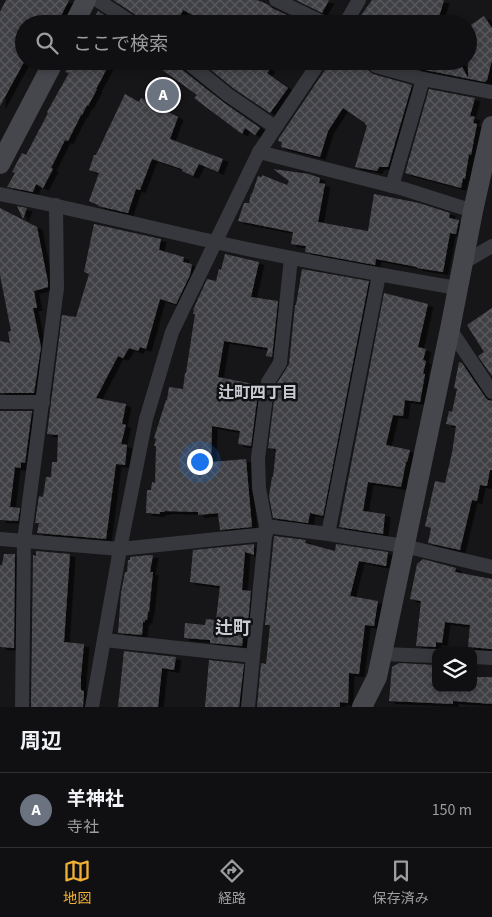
<!DOCTYPE html>
<html lang="ja">
<meta charset="utf-8">
<style>
body{margin:0;font-family:"Source Sans 3","Noto Sans JP",sans-serif;background:#1e1e20;color:#f1f3f6}
.controls{position:absolute;right:15px;bottom:15px;display:grid;overflow:hidden;border-radius:10px;box-shadow:0 2px 8px #0003}
.controls button{width:45px;height:45px;display:grid;place-items:center;padding:0;border:0;border-bottom:1px solid #303032;background:#101012;color:#f1f3f6;font:25px sans-serif}
.you{position:absolute;left:199px;top:461px;width:18px;height:18px;margin:-12px;border:4px solid #fff;border-radius:50%;background:#1a73e8;box-shadow:0 0 0 8px #1a73e833}
.badge{display:grid;place-items:center;width:32px;height:32px;border-radius:50%;background:#f2b134;color:#fff;font-size:16px;font-weight:700}
.pin{position:absolute;translate:-50% -50%;border:2px solid #fff;box-shadow:0 1px 5px #0006}
.list{margin:0;padding:0;list-style:none}
h2{display:flex;justify-content:space-between;align-items:center;height:65px;margin:0;padding:0 20px;font-size:21px}
h2 small{font-size:16px;font-weight:400;color:#9c9d9f}
.list li{display:grid;grid-template-columns:32px 1fr auto;gap:15px;align-items:center;box-sizing:border-box;height:75px;padding:0 20px;border-top:1px solid #303032}
.list b{display:block;font-size:19px;white-space:nowrap}
.list p{margin:0;font-size:16px;white-space:nowrap;color:#9c9d9f}
.list em{font-size:16px;font-style:normal;color:#9c9d9f}
.icon{flex:none;width:28px;height:28px;fill:none;stroke:currentColor;stroke-width:2;stroke-linecap:round;stroke-linejoin:round}
.map{position:relative;flex:none;width:492px;height:707px;overflow:hidden}
.search{position:absolute;background:#101012;box-shadow:0 2px 8px #0003;left:15px;right:15px;top:15px;height:55px;display:flex;align-items:center;gap:12px;box-sizing:border-box;padding:0 18px;border-radius:28px;color:#9c9d9f;font-size:19px}
.sheet{height:140px;background:#101012}
nav{display:flex;justify-content:space-around;align-items:center;box-sizing:border-box;height:70px;border-top:1px solid #303032;background:#101012;font-size:14px;color:#9c9d9f}
nav a{display:grid;justify-items:center;gap:2px}
nav .on{color:#f2b134}
.map>svg:first-child{display:block}
.building{fill:url(#building-cross-hatch);filter:url(#shadow)}
.lines{fill:none;stroke-linecap:round;stroke-linejoin:round}
.street{stroke:#37383d;stroke-width:14}
.secondary{stroke:#45474d;stroke-width:20}
.labels{text-anchor:middle;dominant-baseline:central;stroke-width:5;stroke-linejoin:round;paint-order:stroke}
.neighbourhood-label{font-size:16px;font-weight:bold;fill:#c9ccd4;stroke:#111113}
.quarter-label{font-size:18px;font-weight:bold;fill:#c9ccd4;stroke:#111113}
</style>
<div class="map">
<svg width="492" height="707" viewBox="0 0 492 707">
<defs>
<pattern id="building-cross-hatch" width="8" height="8" patternUnits="userSpaceOnUse" patternTransform="scale(1.25)"><rect width="8" height="8" fill="#404145"/><path d="M0 0l8 8M0 8l8-8" fill="none" stroke="#595a5e"/></pattern>
<filter id="shadow"><feDropShadow dx="5.5" dy="3" stdDeviation="0" flood-color="#0009"/></filter>
</defs>
<rect width="100%" height="100%" fill="#161618"/>
<g class="building">
<polygon points="6,0 69,0 57,24 24,24 24,62 0,106 0,12"/>
<polygon points="113,0 257,0 269,5 272,8 305,24 210,24 183,10 176,24 152,24 144,19 143,21 142,21 139,17"/>
<polygon points="296,0 329,0 322,13"/>
<polygon points="372,0 444,0 437,24 355,24"/>
<polygon points="98,11 118,24 91,24"/>
<polygon points="484,16 492,28 492,60 487,80 485,82 425,70 392,61 459,61 468,78 468,27"/>
<polygon points="71,61 111,61 96,89 97,89 88,106 87,105 82,115 81,115 68,141 65,140 51,168 53,169 43,188 36,184 33,192 7,187 15,173 12,172 22,153 26,155 48,113 47,112 69,73 65,72"/>
<polygon points="150,61 177,61 180,68 223,102 260,128 255,135 245,128 242,134 194,98 197,95"/>
<polygon points="200,61 259,61 270,69 267,73 288,88 270,113 233,88"/>
<polygon points="331,61 361,61 364,67 373,74 412,85 388,167 379,167 377,171 355,167 367,126 365,124 365,123 343,108 328,131 320,157 281,147 282,142 278,141 279,138"/>
<polygon points="429,89 475,98 470,116 475,117 473,123 477,124 471,155 469,154 465,179 463,178 461,188 405,173"/>
<polygon points="125,94 139,102 141,98 178,117 170,139 223,159 218,172 199,164 193,176 182,171 182,169 152,159 140,190 136,189 128,213 98,206 98,205 89,201 99,173 89,170 94,155 96,155"/>
<polygon points="273,169 309,174 320,178 319,183 325,184 318,222 368,231 374,194 419,203 450,213 449,218 459,220 456,234 450,233 443,272 417,268 417,267 376,259 375,265 305,252 306,246 291,244 293,232 238,221 244,203 249,203 251,194 252,194 258,176 262,177 262,175 287,185 289,181"/>
<polygon points="17,206 27,208 23,219"/>
<polygon points="0,208 37,227 48,282 48,287 34,291 37,308 33,308 41,347 34,393 0,393 0,341 10,343 8,332 11,331 0,275"/>
<polygon points="94,224 161,239 159,250 184,257 183,262 192,264 190,275 176,304 160,299 146,349 140,347 138,351 129,348 123,358 118,356 96,398 126,404 122,424 126,425 121,444 127,445 125,465 116,464 106,539 37,533 39,523 35,523 39,496 43,497 46,477 51,477 52,462 57,462 58,435 47,434 62,315 76,317 89,274 84,272"/>
<polygon points="225,254 259,262 251,297 278,301 272,357 266,356 268,348 224,341 218,377 259,385 251,446 238,444 240,431 212,426 211,462 246,459 252,527 220,530 218,513 198,515 198,512 165,511 165,512 160,512 160,514 146,513 147,490 151,490 152,482 155,483 156,446 154,446 156,439 154,438 166,400 167,400 169,387 183,389 185,373 186,373 195,314 193,314 194,310 193,310 207,279 216,281 219,269 221,270"/>
<polygon points="302,269 369,281 323,516 310,513 308,523 273,518 269,496 272,477 273,477 276,449 268,448 276,385 289,364 295,305 296,305"/>
<polygon points="384,293 428,304 418,347 426,349 423,360 426,361 423,374 425,374 420,402 405,400 403,416 393,415 386,445 410,450 407,462 406,462 401,487 368,482 363,511 385,514 383,534 339,527"/>
<polygon points="492,308 492,376 478,356 484,352 467,325"/>
<polygon points="459,362 462,363 485,397 488,400 492,401 492,470 490,470 487,486 480,485 477,501 472,500 460,550 428,543 431,528 425,526 435,481 445,483 452,453 456,426 446,424 449,411 452,412 457,389 454,388"/>
<polygon points="0,411 32,411 25,463 21,462 21,468 15,467 10,507 20,508 18,521 0,520"/>
<polygon points="274,536 306,540 305,543 335,551 336,544 388,552 386,566 359,561 350,596 378,601 374,626 365,625 359,674 349,673 348,703 340,702 340,707 257,707 261,663 266,664 270,625 265,625"/>
<polygon points="254,544 254,555 245,552 242,590 251,591 248,623 245,622 242,646 210,643 210,640 184,638 185,623 205,625 206,619 216,620 220,586 190,582 193,550"/>
<polygon points="36,551 70,554 64,642 84,644 81,676 81,690 84,691 83,707 31,707 33,555 36,556"/>
<polygon points="4,554 15,554 14,648 0,647 0,565 2,565"/>
<polygon points="149,555 153,555 150,572 153,572 149,612 148,611 147,620 145,620 145,622 143,622 142,635 118,633 121,593 125,572 127,572 128,560 130,560 130,557"/>
<polygon points="423,559 456,568 455,572 492,579 492,649 468,647 470,625 445,622 442,643 436,642 436,647 416,646 421,601 410,599 417,564"/>
<polygon points="124,651 176,657 174,670 162,668 158,707 118,707"/>
<polygon points="209,660 244,664 239,707 205,707"/>
<polygon points="399,663 436,665 436,688 473,688 473,677 492,677 492,704 453,701 453,704 389,701 392,667"/>
</g>
<g class="lines">
<g class="street">
<polyline points="97,0 134,24"/>
<polyline points="276,0 326,24"/>
<polyline points="345,24 359,0"/>
<polyline points="186,61 228,95 275,127"/>
<polyline points="370,61 376,66 423,79 492,92"/>
<polyline points="259,152 404,189 473,211"/>
<polyline points="392,186 423,79"/>
<path d="M0 194C72 208 143 226 215 242 295 260 376 274 457 288"/>
<polyline points="463,263 492,246"/>
<polyline points="450,329 492,392"/>
<polyline points="0,402 43,402"/>
<polyline points="266,526 328,534 404,546 492,567"/>
<polyline points="328,534 379,275"/>
<polyline points="0,539 120,549 266,534"/>
<polyline points="104,640 253,656"/>
<polyline points="382,654 436,656"/>
<polyline points="473,657 492,658"/>
<polyline points="22,707 24,541 57,288 56,205"/>
<polyline points="92,707 120,549 146,419 172,332 259,152 320,61"/>
<polyline points="248,707 266,526 259,488 258,458 268,382 280,363 291,258"/>
</g>
<g class="secondary">
<polyline points="74,24 86,0"/>
<polyline points="0,164 54,61"/>
<polyline points="362,707 377,677 382,654 450,329 473,211 492,126"/>
</g>
</g>
<g class="labels">
<g class="neighbourhood-label">
<text x="258" y="393">辻町四丁目</text>
</g>
<g class="quarter-label">
<text x="233" y="628">辻町</text>
</g>
</g>
</svg>
<div class="controls">
<button><svg class="icon" aria-label="layers" viewBox="0 0 24 24"><path d="M12 4l9 5-9 5-9-5zM3 14l9 5 9-5"/></svg></button>
</div>
<div class="you"></div>
<div class="pin badge" style="left:163px;top:95px;background:#6b7280">A</div>
<div class="search"><svg class="icon" aria-label="search" viewBox="0 0 24 24"><circle cx="10" cy="10" r="6"/><path d="M15 15l6 6"/></svg>ここで検索</div>
</div>
<section class="sheet">
<h2>周辺<small></small></h2>
<ul class="list">
<li><span class="badge" style="background:#6b7280">A</span><div><b>羊神社</b><p>寺社</p></div><em>150 m</em></li>
</ul>
</section>
<nav>
<a class="on"><svg class="icon" aria-label="map" viewBox="0 0 24 24"><path d="M3 6l6-2 6 2 6-2v14l-6 2-6-2-6 2zM9 4v14M15 6v14"/></svg>地図</a>
<a><svg class="icon" aria-label="directions" viewBox="0 0 24 24"><path d="M12 3l9 9-9 9-9-9zM9 14v-3h6M13 9l2 2-2 2"/></svg>経路</a>
<a><svg class="icon" aria-label="saved" viewBox="0 0 24 24"><path d="M7 4h10v16l-5-4-5 4z"/></svg>保存済み</a>
</nav>
